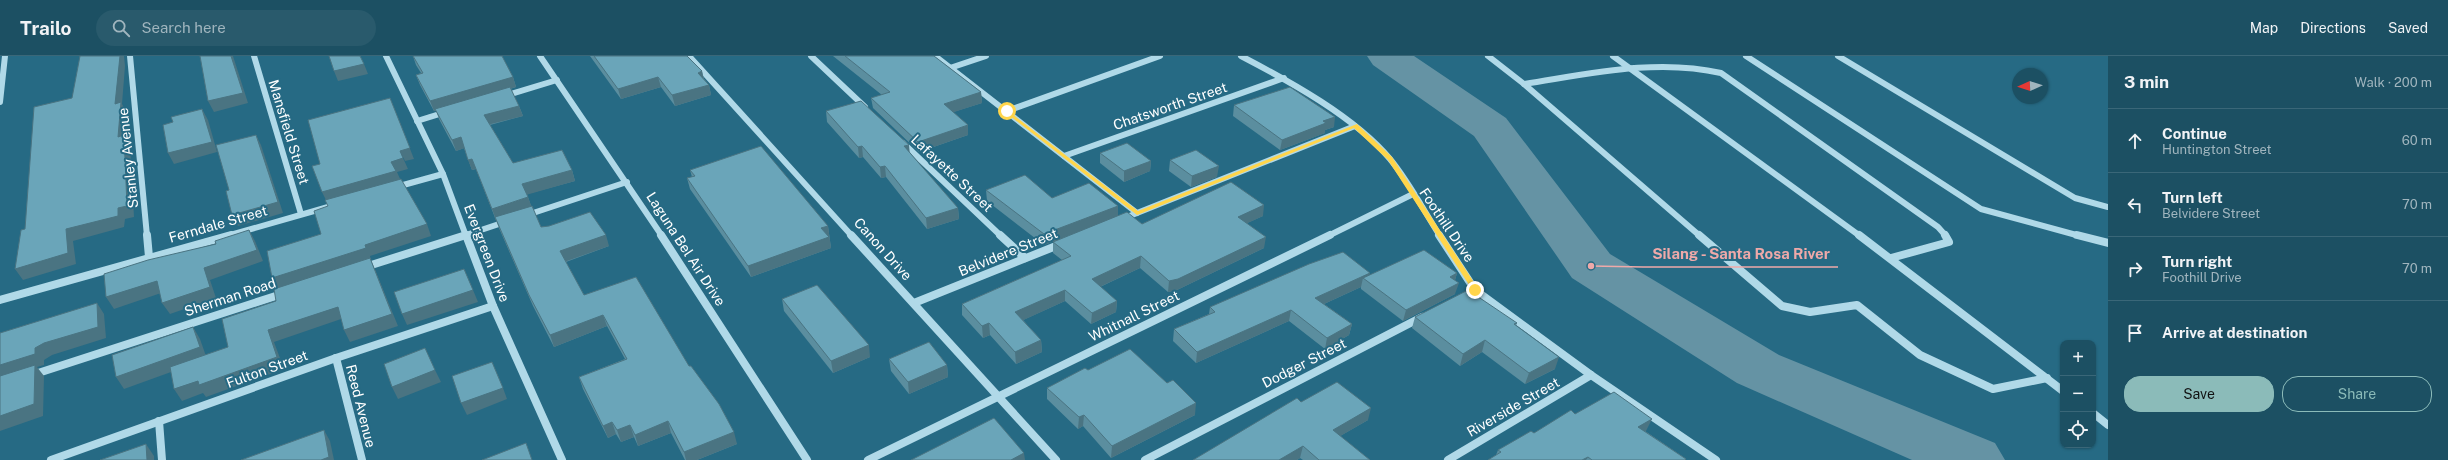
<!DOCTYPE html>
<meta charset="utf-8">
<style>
body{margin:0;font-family:"Public Sans",sans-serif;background:#295a6c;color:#f1f3f6}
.controls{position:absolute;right:12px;bottom:12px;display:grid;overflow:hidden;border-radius:8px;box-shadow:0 1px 3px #0004}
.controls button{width:36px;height:36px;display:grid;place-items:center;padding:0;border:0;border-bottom:1px solid #3a6778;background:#1c5063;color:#f1f3f6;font:20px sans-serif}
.compass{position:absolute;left:2012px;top:12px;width:36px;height:36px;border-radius:50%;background:#1c5063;box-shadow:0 1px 3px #0004;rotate:267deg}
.stop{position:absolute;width:12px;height:12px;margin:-9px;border:3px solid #ffd54a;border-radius:50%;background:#fff}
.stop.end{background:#ffd54a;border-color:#fff;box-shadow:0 1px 4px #0008}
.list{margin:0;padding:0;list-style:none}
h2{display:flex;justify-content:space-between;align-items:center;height:52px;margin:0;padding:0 16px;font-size:17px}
h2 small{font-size:13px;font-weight:400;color:#a0b5be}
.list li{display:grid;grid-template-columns:26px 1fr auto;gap:12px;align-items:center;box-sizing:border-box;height:64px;padding:0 16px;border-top:1px solid #3a6778}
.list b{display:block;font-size:15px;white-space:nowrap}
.list p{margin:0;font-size:13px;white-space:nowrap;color:#a0b5be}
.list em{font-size:13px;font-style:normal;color:#a0b5be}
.actions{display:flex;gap:8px;padding:12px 16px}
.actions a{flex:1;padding:9px 0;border:1px solid #8bbbb9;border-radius:16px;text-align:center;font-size:14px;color:#8bbbb9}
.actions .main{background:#8bbbb9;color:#111}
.icon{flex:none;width:22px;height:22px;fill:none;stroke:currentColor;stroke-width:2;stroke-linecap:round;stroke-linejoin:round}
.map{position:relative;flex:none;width:2108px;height:404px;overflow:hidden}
header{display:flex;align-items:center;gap:24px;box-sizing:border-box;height:56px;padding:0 20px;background:#1c5063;border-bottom:1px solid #3a6778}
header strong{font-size:19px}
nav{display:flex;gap:22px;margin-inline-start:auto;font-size:14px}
.search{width:280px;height:36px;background:#295a6c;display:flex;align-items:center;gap:10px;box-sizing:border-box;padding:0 14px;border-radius:22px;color:#a0b5be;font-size:15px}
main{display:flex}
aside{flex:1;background:#1c5063}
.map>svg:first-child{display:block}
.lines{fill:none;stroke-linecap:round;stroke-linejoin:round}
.river{fill:#6593a4;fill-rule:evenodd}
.minor-far1{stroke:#b0d9e8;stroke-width:6}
.minor{stroke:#b0d9e8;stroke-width:8}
.wall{fill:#5b8e9f}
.shaded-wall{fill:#4a7482}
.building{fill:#6aa5b9;stroke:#4a7482}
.route{fill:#ffd54a}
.labels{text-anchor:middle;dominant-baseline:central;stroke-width:4;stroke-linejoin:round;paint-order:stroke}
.street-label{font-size:14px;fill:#fff;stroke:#266a84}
.leader{fill:none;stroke:#efa9a9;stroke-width:1.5}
.callout-dot{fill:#efa9a9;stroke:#266a84;stroke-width:1.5}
.callout-label{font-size:15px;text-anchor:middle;font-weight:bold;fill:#efa9a9;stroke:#266a84;stroke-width:4;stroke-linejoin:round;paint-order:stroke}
</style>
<header>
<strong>Trailo</strong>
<div class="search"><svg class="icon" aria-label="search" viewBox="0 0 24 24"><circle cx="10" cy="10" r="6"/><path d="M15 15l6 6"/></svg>Search here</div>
<nav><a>Map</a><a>Directions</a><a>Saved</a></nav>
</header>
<main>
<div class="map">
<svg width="2108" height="404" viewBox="0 0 2108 404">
<rect width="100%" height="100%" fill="#266a84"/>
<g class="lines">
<polygon class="river" points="1367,0 1414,0 1506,62 1610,198 1779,299 1995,387 2005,404 1912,404 1737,327 1572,222 1474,80 1373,9"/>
<g class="minor-far1">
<polyline points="130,0 147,180"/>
<polyline points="254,0 301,158"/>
<polyline points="386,0 443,118 466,180"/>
<polyline points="540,0 662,180"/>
<polyline points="689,0 852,180"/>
<polyline points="811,0 865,51"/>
<polyline points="935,0 1137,157"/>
<path d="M1241 0C1289 25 1355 61 1390 103 1409 126 1424 155 1440 180"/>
<polyline points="1488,0 1524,28 1700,180"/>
<polyline points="1613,0 1860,180"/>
<polyline points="1746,0 1981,153 2080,180"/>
<polyline points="1838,0 2075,142 2108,151"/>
<polyline points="950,12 986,0"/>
<path d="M1524 28C1589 18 1656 2 1721 17L1938 171 1946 180"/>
<polyline points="504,40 557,24"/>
<polyline points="0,46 5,0"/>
<polyline points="1007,55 1160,0"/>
<polyline points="417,65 446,56"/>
<polyline points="903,87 1001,180"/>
<polyline points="1064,100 1284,22"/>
<polyline points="396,131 443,118"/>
<polyline points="527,159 627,126"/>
<polyline points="1122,163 1355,70"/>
<polyline points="227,180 335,149"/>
<polyline points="463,180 505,166"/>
<polyline points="1328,180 1411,139"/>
</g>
<g class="minor">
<polyline points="147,179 149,201"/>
<polyline points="466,179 493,250 562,404"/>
<polyline points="661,179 807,404"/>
<polyline points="851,179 1056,404"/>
<polyline points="1000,179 1025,202"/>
<polyline points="1439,179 1475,234 1591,319 1716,404"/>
<polyline points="1699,179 1782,250 1810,256 1857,249 1920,299 1993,333 2047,322"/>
<polyline points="1859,179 2063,335"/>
<polyline points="2077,179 2108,187"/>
<polyline points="1891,202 1949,186 1945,179"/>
<polyline points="365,211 466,179"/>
<polyline points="0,244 231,179"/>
<polyline points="914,247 1061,188"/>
<polyline points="336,302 362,404"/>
<polyline points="32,319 285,237"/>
<polyline points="2093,357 2108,369"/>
<polyline points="159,365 162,404"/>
<polyline points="51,404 336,302 493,250"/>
<polyline points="868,404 1330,179"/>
<polyline points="1145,404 1422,261"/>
<polyline points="1448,404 1591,319"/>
</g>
</g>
<g class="wall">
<polygon points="413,0 513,21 516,31 510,33 519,50 523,60 490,69 513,107 572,114 575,125 527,138 531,150 541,171 609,190 566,206 584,239 689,310 737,388 697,404 685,404 671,377 638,390 634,381 621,386 616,378 608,382 583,333 579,321 625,303 607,270 554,291 533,250 499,172 476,113 472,114 464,92 456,95 439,63 436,55 434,55 420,29 416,19 421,17 416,9"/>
<polygon points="590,0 687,0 702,15 704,23 709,29 711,39 675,50 661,31 621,43"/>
<polygon points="833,0 934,0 981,36 982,47 953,56 968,69 968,79 919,96 873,52 871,42 882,39"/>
<polygon points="1234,49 1334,71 1325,74 1325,77 1280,94 1233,60"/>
<polygon points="826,55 909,96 958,152 959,163 927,173 886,121 881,122 863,101 859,102 827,66"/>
<polygon points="1100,97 1151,105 1150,115 1124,126 1100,107"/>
<polygon points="1170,104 1217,121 1191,131 1169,115"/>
<polygon points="690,114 828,170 831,192 751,221 690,133 687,122 692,121"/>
<polygon points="986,134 1118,150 1118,160 1142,168 1263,160 1247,167 1264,192 1177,234 1168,236 1140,212 1100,231 1117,245 1116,256 1091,268 1065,245 1023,264 1041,284 1042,296 1016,308 990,279 983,282 962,259 962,248 1062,204 1053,197 1053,186 1054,185 1044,189 987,145"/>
<polygon points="1457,217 1455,224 1455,238 1403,265 1361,233 1361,231 1324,248 1352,268 1349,279 1325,293 1289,265 1196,307 1173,285 1174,273 1209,258 1210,251 1369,219"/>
<polygon points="782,243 870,301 833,317 784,255"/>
<polygon points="1415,261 1517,267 1516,270 1555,313 1525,328 1482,296 1460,310 1412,272"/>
<polygon points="889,303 947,309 948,321 909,338 891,315"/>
<polygon points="1088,314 1195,359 1111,402 1083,370 1078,373 1047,343 1047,332"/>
<polygon points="1301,346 1368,364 1340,380 1370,404 1303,404 1300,402 1297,404 1193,404"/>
<polygon points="1575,358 1646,375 1645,375 1686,403 1685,404 1488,404 1496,399 1498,394"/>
</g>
<g class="shaded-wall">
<polygon points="120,0 124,0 125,10 122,48 127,57 125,81 130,90 134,161 125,163 124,171 73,185 76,208 23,224 15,213 66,173 118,81 115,48"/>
<polygon points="231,0 233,0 248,47 214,56 208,45"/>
<polygon points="364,8 368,18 338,25 334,15"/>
<polygon points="702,15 704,26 698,17"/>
<polygon points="513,21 516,31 434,55 430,45"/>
<polygon points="658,21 661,31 621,43 618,33"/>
<polygon points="709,29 711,39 675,50 672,39"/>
<polygon points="981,36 982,47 945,59 944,48"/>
<polygon points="390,42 414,103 405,105 400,95"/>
<polygon points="519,50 523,60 487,69 484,59"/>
<polygon points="202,53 208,64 217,96 174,108 168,97"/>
<polygon points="1335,61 1334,71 1325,74 1325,77 1280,94 1282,84 1323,65"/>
<polygon points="968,69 968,79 919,96 918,86"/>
<polygon points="256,79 261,89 283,157 238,170 232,159"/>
<polygon points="461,81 465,92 456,95 452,84"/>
<polygon points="909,89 910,100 904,90"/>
<polygon points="862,90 863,101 859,102 858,91"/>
<polygon points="403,102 408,113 397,116 401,125 327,146 322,136 391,106"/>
<polygon points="472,103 476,113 472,114 468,104"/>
<polygon points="1151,105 1150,115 1124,126 1124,115"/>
<polygon points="885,110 886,121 881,122 880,111"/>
<polygon points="1219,110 1217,121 1191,131 1192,120"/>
<polygon points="572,114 575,125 526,139 522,128"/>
<polygon points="528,141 532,152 496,164 492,153"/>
<polygon points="1264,149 1263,160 1237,172 1238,161"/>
<polygon points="1118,150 1118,161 1044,189 1044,178"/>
<polygon points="958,152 959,163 927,173 926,162"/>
<polygon points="427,168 431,180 370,200 371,204 398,270 350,286 344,274 392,258 278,234 272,222 365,189"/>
<polygon points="828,170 831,192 751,221 748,210 821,172"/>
<polygon points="249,174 255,185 263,205 210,224 216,242 170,258 162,247"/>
<polygon points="606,179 609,190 564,206 560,195"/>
<polygon points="1266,181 1264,192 1177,234 1168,236 1169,225"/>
<polygon points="1141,200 1140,212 1091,235 1092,223"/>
<polygon points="1370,217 1368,225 1363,222 1361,231 1313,253 1315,242"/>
<polygon points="1457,217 1454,228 1450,221"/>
<polygon points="157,225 164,236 114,253 106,241"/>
<polygon points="1459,227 1455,238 1403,265 1406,254"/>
<polygon points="473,234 478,246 407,269 402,258"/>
<polygon points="1065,234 1065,245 1015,268 1015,256"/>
<polygon points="1117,245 1116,256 1091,268 1092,257"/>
<polygon points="97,247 104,258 106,282 52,299 44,304 44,309 37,311 44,320 43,360 0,375 0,309"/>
<polygon points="338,251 344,262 274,286 284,313 206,341 203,337 182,345 174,333 198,325 268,274"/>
<polygon points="1291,254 1289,265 1196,307 1197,296"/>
<polygon points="603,259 607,270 554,291 550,279"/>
<polygon points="989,267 990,279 983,282 982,270"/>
<polygon points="1352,268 1349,279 1325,293 1327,282"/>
<polygon points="193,271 200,283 207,303 124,333 116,321"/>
<polygon points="1041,284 1042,296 1016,308 1015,296"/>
<polygon points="1485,284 1482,296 1460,310 1463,298"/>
<polygon points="869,289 870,301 833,317 831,305"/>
<polygon points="1559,301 1555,313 1525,328 1529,317"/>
<polygon points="947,309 948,321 909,338 908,326"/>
<polygon points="435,314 441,326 398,343 392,331"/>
<polygon points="503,332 507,343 467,359 461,347"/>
<polygon points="1196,347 1195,359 1111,402 1112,390"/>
<polygon points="1371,352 1368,364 1330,386 1333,374"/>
<polygon points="1084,359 1083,370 1078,373 1079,361"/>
<polygon points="1652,363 1646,375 1633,382 1638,371"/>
<polygon points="668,365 671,377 638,390 635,379"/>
<polygon points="612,366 616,378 608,382 603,370"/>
<polygon points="630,369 634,381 621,386 617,374"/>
<polygon points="324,374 330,385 334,404 321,404"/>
<polygon points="734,376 737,388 697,404 686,404 684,396"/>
<polygon points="146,388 154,400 154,404 147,404"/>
<polygon points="1303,390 1300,402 1297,404 1279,404"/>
<polygon points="1024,397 1025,404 1011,404"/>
<polygon points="1588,401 1586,404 1582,404"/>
</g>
<g class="building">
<polygon points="80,0 120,0 115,48 121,46 118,81 124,79 127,150 118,152 118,160 66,173 68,197 15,213 21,174 25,173 34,51 72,42"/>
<polygon points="200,0 231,0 243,37 208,45"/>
<polygon points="329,0 360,0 364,8 334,15"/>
<polygon points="413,0 502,0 513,21 430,45 416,19 423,17"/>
<polygon points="594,0 687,0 702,15 698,17 709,29 672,39 658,21 618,33"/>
<polygon points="845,0 934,0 981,36 944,48 968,69 918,86 871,42 890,36"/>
<polygon points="510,31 519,50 484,59 513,107 562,94 572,114 522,128 528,141 492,153 472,103 468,104 461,81 452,84 435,53"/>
<polygon points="1290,31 1335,61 1323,65 1326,67 1282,84 1234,49"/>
<polygon points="390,42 410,92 400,95 403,102 391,106 396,115 322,136 312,110 320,108 308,64"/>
<polygon points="861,45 909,89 904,90 958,152 926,162 885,110 880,111 862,90 858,91 826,55"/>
<polygon points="202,53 212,86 168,97 163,69 173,66 171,61"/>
<polygon points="256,79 278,146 232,159 226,135 229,134 216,89"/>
<polygon points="1127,87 1151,105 1124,115 1100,97"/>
<polygon points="761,90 828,170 821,172 829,181 748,210 687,122 695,120 690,114"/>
<polygon points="1196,94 1219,110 1192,120 1170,104"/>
<polygon points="1025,119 1052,142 1089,127 1118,150 1044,178 986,134"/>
<polygon points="401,123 427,168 365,189 366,192 272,222 267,195 321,178 314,155 328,150 325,144"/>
<polygon points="1231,126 1264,149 1238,161 1266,181 1178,223 1169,225 1141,200 1092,223 1117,245 1092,257 1065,234 1015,256 1041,284 1015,296 989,267 982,270 962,248 1071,200 1053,186 1127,156 1142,168"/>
<polygon points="532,150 541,171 549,170 590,156 606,179 560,195 584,239 636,221 689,310 691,310 719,348 734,376 684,396 668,365 635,379 630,369 617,374 612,366 603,370 579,321 627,303 603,259 550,279 529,239 495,161"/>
<polygon points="249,174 257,194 204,212 210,231 162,247 157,225 106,241 104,218 148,204 216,188 215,185"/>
<polygon points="1424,194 1457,217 1450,221 1459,227 1406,254 1363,222"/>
<polygon points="1343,196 1370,217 1315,242 1352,268 1327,282 1291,254 1197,296 1174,273 1215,256 1210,251 1309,208"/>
<polygon points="370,202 392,258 344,274 338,251 268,274 277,301 199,329 198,325 174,333 170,311 228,291 222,263 276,245 274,233"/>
<polygon points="464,213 473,234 402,258 394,236"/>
<polygon points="817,229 869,289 831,305 782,243"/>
<polygon points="1468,234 1517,267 1514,268 1559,301 1529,317 1485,284 1463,298 1415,261"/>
<polygon points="97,247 98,271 44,287 35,292 35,298 0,309 0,277"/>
<polygon points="193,271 200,291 116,321 112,299"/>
<polygon points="929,286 947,309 908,326 889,303"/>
<polygon points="425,292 435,314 392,331 384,308"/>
<polygon points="1130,293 1167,327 1173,324 1196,347 1112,390 1084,359 1079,361 1047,332 1085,312 1088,314"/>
<polygon points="492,306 503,332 461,347 452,320"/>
<polygon points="35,309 34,348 0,360 0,320"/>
<polygon points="1337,326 1371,352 1333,374 1370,404 1319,404 1303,390 1279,404 1193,404 1297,342 1301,346"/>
<polygon points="1614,336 1652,363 1638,371 1686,403 1685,404 1592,404 1588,401 1582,404 1488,404 1501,396 1498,394 1531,375 1534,377 1571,354 1575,358"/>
<polygon points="994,362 1024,397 1011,404 911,404"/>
<polygon points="324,374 329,401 321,404 241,404"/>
<polygon points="526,387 532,404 482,404"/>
<polygon points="146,388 147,404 100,404"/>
</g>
<polygon class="route" points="1007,54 1138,155 1357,68 1392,101 1479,234 1473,235 1388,104 1354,72 1137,159 1005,56"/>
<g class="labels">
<g class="street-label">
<text transform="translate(1170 50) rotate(-19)">Chatsworth Street</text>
<text transform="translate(289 76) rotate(73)">Mansfield Street</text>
<text transform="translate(128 102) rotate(-96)">Stanley Avenue</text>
<text transform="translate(952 117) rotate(43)">Lafayette Street</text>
<text transform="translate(218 168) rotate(-16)">Ferndale Street</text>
<text transform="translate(1447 169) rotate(56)">Foothill Drive</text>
<text transform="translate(686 193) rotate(57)">Laguna Bel Air Drive</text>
<text transform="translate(883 193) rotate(48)">Canon Drive</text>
<text transform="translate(1008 196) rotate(-22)">Belvidere Street</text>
<text transform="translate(487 197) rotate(69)">Evergreen Drive</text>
<text transform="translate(230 241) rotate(-18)">Sherman Road</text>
<text transform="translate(1134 260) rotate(-26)">Whitnall Street</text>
<text transform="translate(1304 307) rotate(-27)">Dodger Street</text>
<text transform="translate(267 313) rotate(-20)">Fulton Street</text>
<text transform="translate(361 350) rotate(76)">Reed Avenue</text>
<text transform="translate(1513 351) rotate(-30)">Riverside Street</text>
</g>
</g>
<path class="leader" d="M1591 210L1643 211H1838"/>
<circle class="callout-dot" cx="1591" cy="210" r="4"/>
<g class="callout-label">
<text x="1741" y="203">Silang - Santa Rosa River</text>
</g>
</svg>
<div class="controls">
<button>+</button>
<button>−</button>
<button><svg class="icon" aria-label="locate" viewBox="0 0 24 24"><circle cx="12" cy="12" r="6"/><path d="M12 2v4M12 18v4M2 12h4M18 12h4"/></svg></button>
</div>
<svg class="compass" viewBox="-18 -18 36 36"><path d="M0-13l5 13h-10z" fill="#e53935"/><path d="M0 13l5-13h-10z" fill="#a0b5be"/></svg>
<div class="stop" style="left:1007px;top:55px"></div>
<div class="stop end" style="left:1475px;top:234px"></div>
</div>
<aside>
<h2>3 min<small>Walk · 200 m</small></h2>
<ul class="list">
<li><svg class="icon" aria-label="ahead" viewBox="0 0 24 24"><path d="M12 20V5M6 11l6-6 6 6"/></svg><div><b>Continue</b><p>Huntington Street</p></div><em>60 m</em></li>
<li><svg class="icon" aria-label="left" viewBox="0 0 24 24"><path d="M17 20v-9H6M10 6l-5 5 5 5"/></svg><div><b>Turn left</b><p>Belvidere Street</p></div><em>70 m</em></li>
<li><svg class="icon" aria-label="right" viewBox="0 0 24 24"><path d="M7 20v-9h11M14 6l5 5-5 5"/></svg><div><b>Turn right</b><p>Foothill Drive</p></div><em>70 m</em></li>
<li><svg class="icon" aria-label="arrive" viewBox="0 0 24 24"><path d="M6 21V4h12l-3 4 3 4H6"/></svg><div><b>Arrive at destination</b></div></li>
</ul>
<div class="actions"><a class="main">Save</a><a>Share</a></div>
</aside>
</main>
